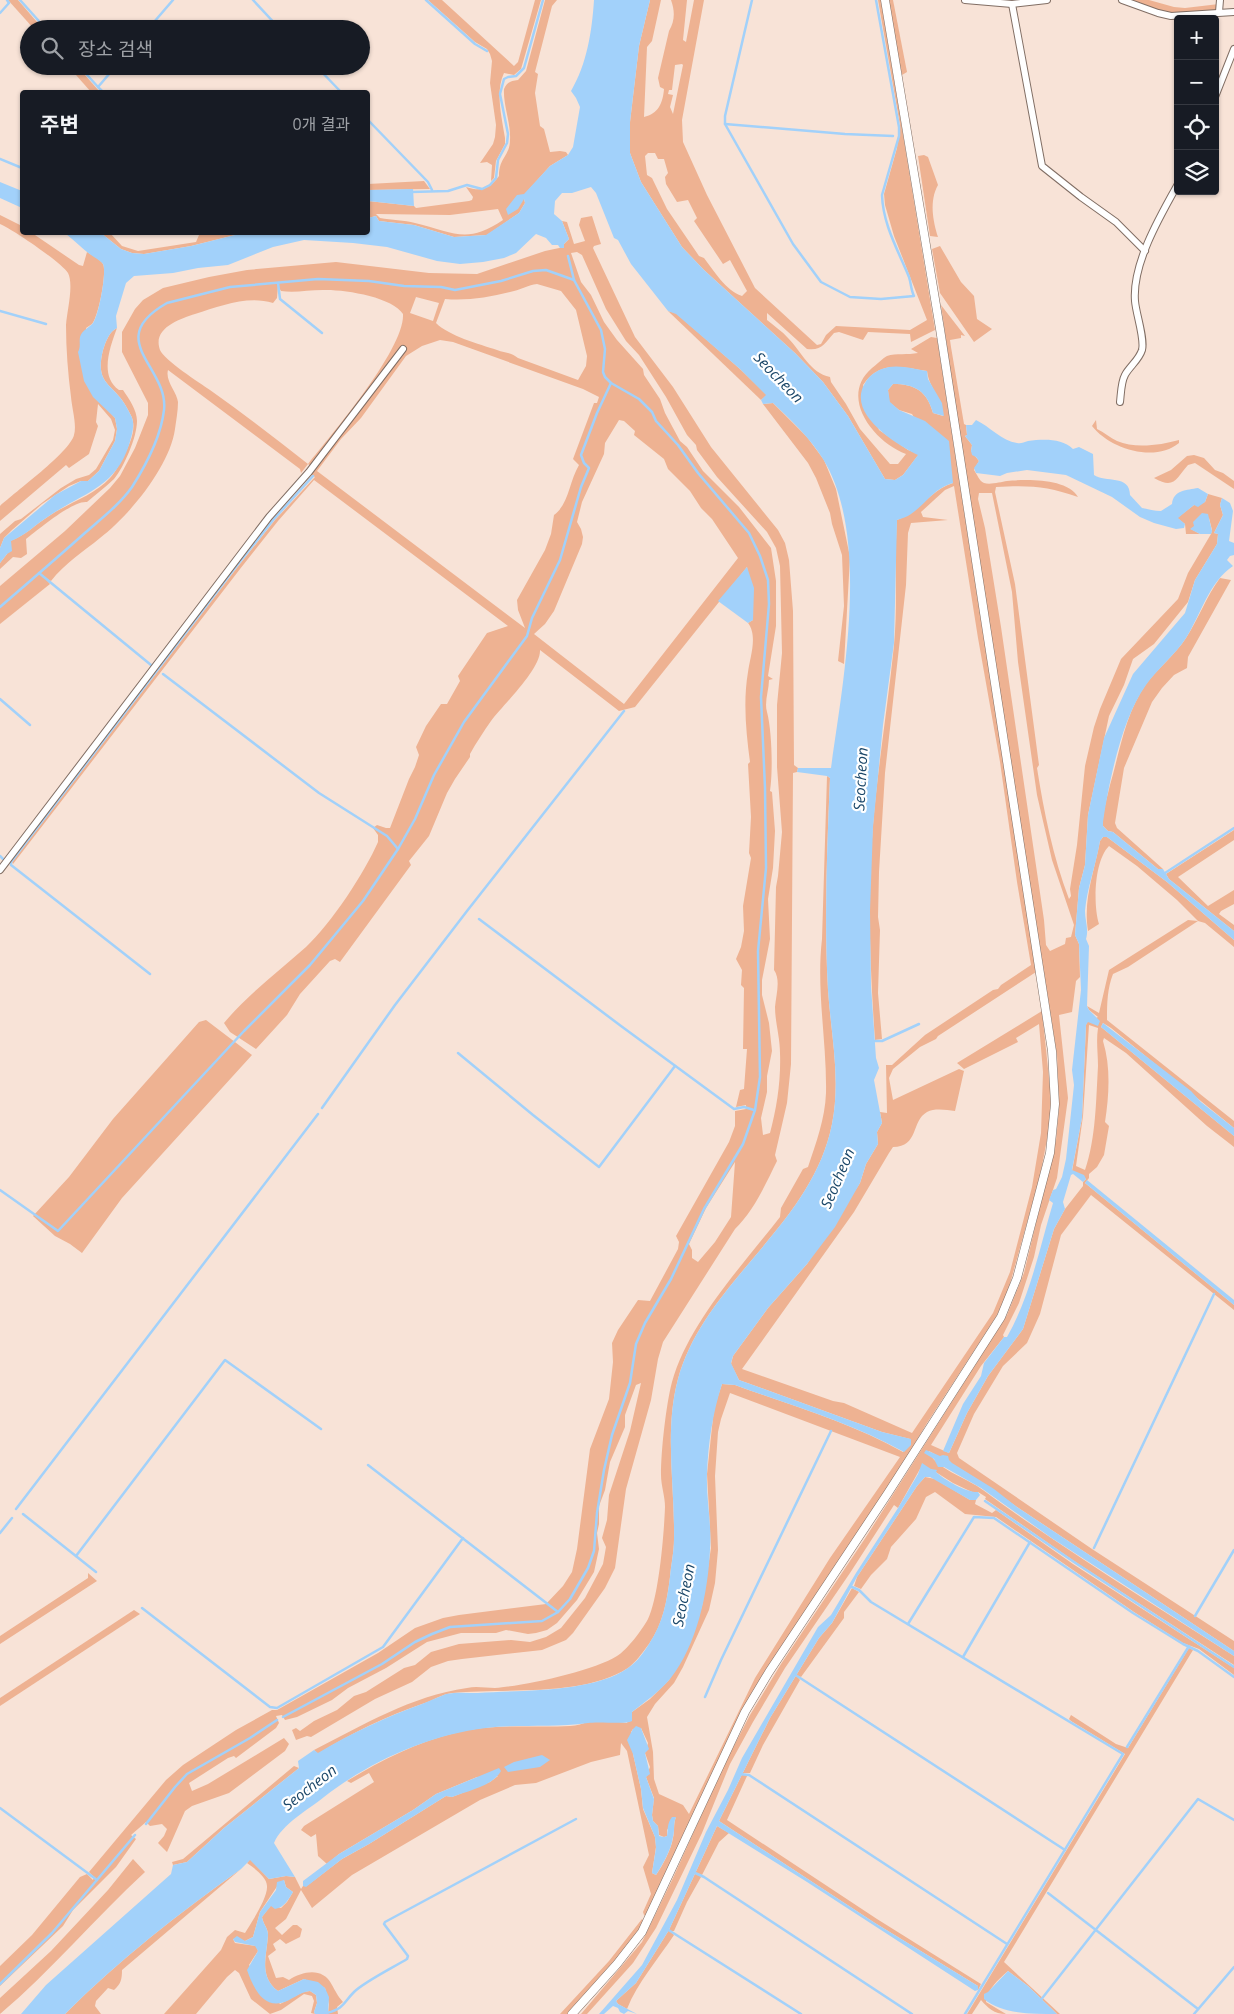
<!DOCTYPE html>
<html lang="ko">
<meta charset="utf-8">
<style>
body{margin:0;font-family:"Open Sans","Noto Sans KR",sans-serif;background:#20242c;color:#f1f3f6}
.controls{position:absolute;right:15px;top:15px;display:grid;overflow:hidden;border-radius:5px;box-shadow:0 1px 4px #0004}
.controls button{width:45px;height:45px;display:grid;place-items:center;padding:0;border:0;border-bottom:1px solid #363941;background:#171b24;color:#f1f3f6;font:25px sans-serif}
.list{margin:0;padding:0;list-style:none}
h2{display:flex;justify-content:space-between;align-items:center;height:65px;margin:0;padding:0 20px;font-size:21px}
h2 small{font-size:16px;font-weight:400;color:#9ea1a6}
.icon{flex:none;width:28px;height:28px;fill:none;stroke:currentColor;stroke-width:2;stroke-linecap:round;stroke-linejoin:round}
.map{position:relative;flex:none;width:1234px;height:2014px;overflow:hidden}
.search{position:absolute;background:#171b24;box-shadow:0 1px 4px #0004;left:20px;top:20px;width:350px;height:55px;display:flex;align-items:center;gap:12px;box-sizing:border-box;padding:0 18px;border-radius:28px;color:#9ea1a6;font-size:19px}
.panel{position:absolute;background:#171b24;box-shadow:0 1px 4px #0004;left:20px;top:90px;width:350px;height:145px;border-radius:5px}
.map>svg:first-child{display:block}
.green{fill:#eeb292;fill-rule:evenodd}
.water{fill:#a2d1fa}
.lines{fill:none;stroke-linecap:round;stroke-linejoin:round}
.stream{stroke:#a2d1fa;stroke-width:2.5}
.minor-casing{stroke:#816e64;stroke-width:8}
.tertiary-casing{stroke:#816e64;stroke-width:9}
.minor{stroke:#fff;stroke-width:6}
.tertiary{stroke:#fff;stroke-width:8}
.labels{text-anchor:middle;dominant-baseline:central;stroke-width:4.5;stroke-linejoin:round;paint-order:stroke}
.water-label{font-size:15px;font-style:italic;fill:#1b4769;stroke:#fff}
</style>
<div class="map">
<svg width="1234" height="2014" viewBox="0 0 1234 2014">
<rect width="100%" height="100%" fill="#f8e3d7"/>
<g class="green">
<polygon points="8,0 18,0 43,29 34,29"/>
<path d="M428 0H442L514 66 518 62 535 0H541L521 69 514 75 504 73C495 92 502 118 505 138V144L496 161 494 178 491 181 492 165 487 162 480 163 493 144 495 137 496 125 490 83 492 61 490 54 487 49 475 42Z"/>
<path d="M545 0H557L552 6 535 72 538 74 535 93 540 126 544 129 550 152 560 151 566 152 568 155 550 166 524 195H517L524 199 525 203 519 213 487 235 454 237 414 225 379 221 376 216 368 218V201L414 206 416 208 469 201 472 200 473 197 466 187C482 192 489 189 499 176 499 157 510 156 510 140 511 123 503 105 504 89 507 82 511 81 518 80L526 71ZM498 209 503 220C466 245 454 232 415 223 404 220 392 220 380 218L376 214 450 215Z"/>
<path d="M650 0H661L652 41 647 47 644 117C658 114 663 103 664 89L660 87 658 78 669 31C675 21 675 11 671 0H687L683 40 686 42 694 0H704L682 120 683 142 707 195 755 288 817 345 821 344 826 335 836 326 910 330 927 320 894 236 885 205 884 194 897 148 900 125 878 0H881L935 330 911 342 910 334 868 332 863 340 839 332 834 333C825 343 822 351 807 349L767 313V320C774 326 782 331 788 338 802 352 810 373 830 377L831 382 846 404 860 429 890 464H898L906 454C874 442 838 397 872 368 876 365 883 358 887 356 896 353 908 355 918 353L911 349 931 337 937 338 1036 972 938 1036 936 1039 920 1047 893 1069 889 1078 893 1100 959 1069 964 1071 955 1111C946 1110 935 1108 927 1112 911 1121 919 1147 893 1147L889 1153 854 1212 742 1369 833 1401 844 1403 912 1433 993 1313 1010 1272 1032 1187 1041 1133 1043 1072 1039 1024 1016 1038 1018 1042 964 1069 957 1063 1042 1011 1051 1097 1049 1129 1040 1176 1008 1291 996 1317 927 1423 886 1492 767 1671 647 1917 644 1915 643 1912 651 1894 643 1867 649 1855 627 1751 621 1743 620 1755 591 1762 536 1783 515 1785 480 1800 352 1875 312 1908 301 1890 286 1919 275 1928 282 1935 293 1925H297L302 1929 300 1937 286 1944 280 1939 273 1944 276 1950 268 1956 276 1978 283 1977 289 1980C303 1971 323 1967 332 1985 336 1992 337 1995 343 2002L337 2007 338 2014H328L329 2004 325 1988 304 1979 278 1991C258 1976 267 1955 268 1935 268 1928 263 1924 262 1917L271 1905 281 1908 287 1902 293 1892 286 1887 284 1880 278 1885 260 1912 253 1937 245 1941 233 1939 235 1943 256 1946 258 1951 249 1965 280 2004 303 1992 310 1991 316 1995 317 2003 314 2012 315 2014 311 2013 314 2001 312 1996 304 1994 281 2010 270 2014 251 1999 239 1973 235 1970 227 1977 196 2014H164L221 1950 227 1937 235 1930 245 1933C251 1923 268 1898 267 1886 267 1877 254 1868 247 1863L250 1859 269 1879 286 1876 295 1877 301 1889 303 1886 308 1885 342 1859 369 1844 446 1796 452 1797 490 1782 498 1776 477 1777 436 1794 413 1810 339 1854 327 1864 318 1856 316 1834 311 1837 301 1830 304 1826 374 1782 369 1773 351 1783 347 1781C380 1761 417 1742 455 1733 492 1723 532 1728 570 1726 577 1726 583 1723 589 1722 602 1721 615 1721 627 1723L632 1712 650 1699 669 1680 691 1639 702 1606 711 1548 707 1474 714 1408 722 1384 735 1385C790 1405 852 1423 903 1452L910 1439 882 1432 739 1380 731 1364 733 1356 768 1308 807 1264 860 1183 866 1164 878 1144 877 1132 882 1123 880 1112 887 1113 886 1065H892L925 1035 993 990 998 989 1001 985 1031 965 1017 882 1000 762 978 638 954 486 945 490 921 512 923 517 948 520 911 523 908 533 906 585 885 773 879 872 878 917 880 930 878 993 882 1039 875 1040C870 969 867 896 873 825 878 765 888 705 894 645 898 604 894 561 897 520 921 511 930 490 953 483L912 414 899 410 889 402 888 390 893 384C915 384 927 391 933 413L943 416C942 398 929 388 927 371 901 367 880 360 863 385L879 430 908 450 919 454 903 475 895 480 885 479 848 416 823 382 795 353 704 270 682 247 641 182 630 153V122L639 46ZM682 64 683 65 673 114 670 107 673 95 668 94 669 90H672L675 65ZM648 153H655L658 159H664L668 173 665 177 666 184 677 202 688 200 697 218 694 221 723 264 730 260 747 291 742 296C725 290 715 272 704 258L699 256 667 209 652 178 647 175 645 156ZM730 1393 900 1457 830 1558 755 1678 689 1814 683 1805 659 1794 654 1779 653 1752 647 1717 655 1704 674 1683 683 1667 709 1610 715 1583 718 1550 715 1476 718 1432 721 1419ZM641 1728 648 1743 645 1753 650 1767 646 1777 654 1798 652 1815 653 1821 658 1826 659 1835 664 1837 667 1836V1830L676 1817C673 1825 675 1830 673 1838 671 1850 663 1865 656 1875L652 1873 656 1847 655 1837 643 1809 641 1789 633 1754 631 1732 633 1729Z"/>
<polygon points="887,0 893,0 907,72 902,75"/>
<polygon points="1130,0 1149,0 1174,7 1185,8 1219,4 1218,11 1168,13"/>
<polygon points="68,66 77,66 100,92 91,92"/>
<path d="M924 155 928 157 938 185C929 201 933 221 938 237L930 236 918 156Z"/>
<polygon points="424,181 430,189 368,190 368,184"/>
<path d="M0 215 22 226V232L32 233 79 265 83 266 87 252C92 255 100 259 103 264 107 271 99 316 92 324 90 325 88 327 86 328L108 410 115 418 117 429 115 441 99 471 88 481H81L69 486 42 504 12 530 4 538 0 548V534L15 521 21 519 61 488 76 479 89 475 96 469 113 440 115 430 111 419 98 404 96 422 98 426 89 454 69 468 66 465 0 521V506C15 492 70 452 74 435 77 425 72 409 71 397 68 374 66 349 66 325 67 311 74 285 68 273 61 262 12 229 0 224Z"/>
<path d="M592 216 601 244 594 246 593 248 635 337 673 387 711 447 778 530 785 543 789 560 793 611 794 765 798 768 797 772 793 773 791 1064 787 1103 775 1155 777 1161C765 1185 755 1209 735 1229L663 1342 658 1359 651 1400 626 1489 615 1568 605 1588 573 1633 566 1640 542 1650 462 1659 448 1661 431 1667 412 1682 375 1699 311 1737 307 1736 296 1740 292 1730 296 1728 300 1731 314 1721 337 1710 354 1696 366 1692 404 1668 415 1665 431 1652 459 1644 511 1640 530 1642 546 1637 561 1628 585 1598 603 1564 606 1547 602 1538 607 1520 609 1495 630 1431 641 1383 636 1385 625 1415V1427L610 1462 605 1490 599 1506V1524L597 1533 599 1549 594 1572 577 1600 557 1623 547 1630 536 1633 528 1634 506 1630 496 1633H461L427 1642 386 1668 348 1688 332 1700 297 1717 285 1720 282 1715 276 1716 279 1723 276 1728 236 1758 234 1756 228 1758 189 1783 192 1791 208 1784 284 1738 289 1744 285 1751 229 1793 192 1806 185 1811 167 1852 158 1843 164 1836 167 1829 162 1824 150 1826 146 1822 131 1835 136 1839 116 1867 73 1910 63 1926 0 1986V1966L32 1935 80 1877 87 1874 93 1880 94 1877 89 1872 166 1780 183 1765 236 1730 272 1710H277L378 1653 415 1628 443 1618 459 1615 546 1604 563 1586 572 1572 577 1549 590 1449 609 1399 613 1362 612 1343 618 1330 638 1300 650 1301 678 1249 679 1242 676 1236 729 1142 735 1126V1111L746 1109V1105L736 1107 740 1090 744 1089 747 1049H743L744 988 741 985 742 970 736 959 741 947 744 931 743 906 751 858 749 853 751 817 748 764 750 762C746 732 743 701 748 672 750 657 758 636 748 623L753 620 747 567 635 707 619 711 540 650C541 669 503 705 491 721 484 731 476 743 470 754V757L455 779 447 793 429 836 409 861 411 865 340 962 335 959 330 961 300 994 287 1015 256 1049 230 1032 224 1023C248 994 279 971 306 947 331 924 365 872 378 842V835L373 828 377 825 386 828H390L409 779 415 767 419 755 416 747 426 726 441 704H447L460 681 458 676 487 633 508 626 314 480 278 521 240 569 13 864 12 862 236 569 275 520 315 477 310 474 312 467 308 464 301 473 300 469 168 370C165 381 177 392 178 402 178 411 176 421 175 429 170 466 129 516 100 538 83 552 65 563 51 581L45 578 50 584 0 624V586L65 531 110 488 120 476 135 448 148 415V403L122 352V332L135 309 143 300 163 288 209 277 247 270 336 262 429 273 477 274 545 251 564 247V244L569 239 562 221 567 222 574 244 585 241 579 225 581 218ZM577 252 582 255 606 309 626 341 639 355 666 397 687 435 696 445 697 450 717 477 767 532 776 548 780 566 782 653 777 705V767L782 832 778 876 776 887 774 970C781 980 776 995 775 1007 775 1022 780 1037 780 1053 781 1080 777 1107 770 1133L763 1135 761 1118 767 1092V1076L772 1051 769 1023 762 995V980L770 939 768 899 773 868 775 831 772 792 770 791C773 771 772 731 767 712 764 702 769 690 769 680L773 679 768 676 776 626V581L771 548 739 507 703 471 687 447 680 441 665 413 660 399 644 375 643 369 617 340 604 322 591 295 581 282 571 253ZM537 284 561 291 576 310 587 356 586 366 578 380 518 358C511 352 505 353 497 350 479 344 449 336 436 323L445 299C468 301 491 297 514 291 522 289 528 285 537 284ZM278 286 281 291C295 293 308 290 323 290 343 289 393 297 403 314 405 349 331 435 308 464 276 439 244 414 210 390 200 383 164 360 160 350 152 328 180 319 195 314 220 306 248 295 273 303L277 298ZM416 297 439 303 433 321 410 313ZM440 340 453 342 583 389 599 397 597 403H594L573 459 579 465C569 482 569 504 554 515L551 534 545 550 517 600 518 610 525 628 317 471 341 439 361 418 406 356 422 346ZM619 420 624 421 635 431 634 435 664 459 668 469 690 491 701 508 712 519 738 558 624 704 534 634 545 624 554 611 582 544 583 537 581 529 577 522 582 502 604 454 605 443ZM735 1162 731 1217 715 1242 698 1262 692 1258V1250L689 1244 706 1208Z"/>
<polygon points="101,233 110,233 122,246 138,251 196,242 199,235 213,233 243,233 191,246 144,254 132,253 121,249"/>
<polygon points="940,246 961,282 974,296 977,319 992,329 974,342 940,293 932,249"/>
<path d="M941 305 965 336 961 335V338L950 340 951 347 964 424 966 425 967 435 965 436 972 445 971 451 979 461 974 470C977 474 979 481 984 483 990 485 1001 482 1007 481 1026 479 1067 478 1078 497 1047 486 1029 485 996 487L995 492 1015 584 1039 765 1037 768C1044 812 1053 857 1069 899L1071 896 1070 889 1077 845 1085 766 1094 727 1100 709 1121 659 1178 599 1188 573 1211 534 1212 530 1209 518 1191 529 1200 534H1186L1185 524 1177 518 1194 505 1205 502 1208 494 1222 498 1220 505 1223 515 1214 533 1218 534 1217 544 1195 580 1188 602 1154 644 1133 659 1124 685 1109 716 1088 815 1085 865 1079 888 1075 935 1079 944 1080 977 1076 981 1072 1012 1059 1015 1068 1098 1057 1178 1041 1225 1034 1257 1019 1303 1003 1335 1004 1337 981 1366 931 1445 949 1453 967 1413 988 1376 1023 1329 1054 1229 1065 1209 1083 1186V1182L1086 1179 1072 1171 1082 1118 1086 1025 1087 1022 1098 1017 1089 1010 1087 1006 1099 1013 1109 970 1188 920 1198 921 1177 900 1137 866 1109 846C1094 861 1093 905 1099 924L1088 931C1083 899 1094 873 1100 841L1103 837H1107L1167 882 1234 940V947L1205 923 1198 921 1128 967 1113 974C1107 989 1107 1005 1107 1020L1234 1121V1128L1111 1028 1103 1023 1101 1027 1234 1136V1147L1207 1126 1126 1053 1104 1038 1103 1041C1111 1067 1109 1096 1105 1122L1109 1126 1104 1155 1097 1167 1089 1174V1178L1085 1183 1234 1305V1310L1091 1195 1061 1235 1040 1314 1027 1343 1003 1366 974 1414 957 1453 959 1458 1092 1549 1234 1641V1651L1017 1507C989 1487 960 1467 929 1451 932 1467 969 1479 983 1490 1063 1549 1150 1602 1234 1656V1665L1074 1561 985 1499 986 1497 978 1492H972L953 1483 931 1469H920L898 1508 894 1505 850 1573 785 1668 753 1722 730 1764 702 1833 656 1928 633 1963 587 2014H581L642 1942 673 1878 724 1765 750 1715 781 1664 866 1537 1007 1315 1024 1273 1056 1140 1059 1109 1057 1055 967 485ZM979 493H992L1012 592 1018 662 1037 795 1052 860 1074 925 1071 937 1066 938 1065 944 1050 951 1046 945 1044 920 1001 627 985 528 978 499ZM1089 1025 1098 1028C1096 1041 1098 1053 1098 1066 1096 1100 1096 1138 1085 1170L1076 1166 1083 1116Z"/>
<polygon points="668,311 676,313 740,369 767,395 761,400"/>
<path d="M117 328C110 347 99 376 119 390H123C129 399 137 410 137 421 137 437 124 467 114 479 106 487 96 494 87 502 73 500 38 530 26 539L27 554 21 558 13 557 0 569V563L7 554 10 541C25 536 36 524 49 516 68 503 95 495 110 478 116 472 120 462 124 455 129 446 135 432 133 422 133 418 129 412 127 408 114 383 94 386 103 350 106 341 109 332 117 328Z"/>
<polygon points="773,403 807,437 824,460 836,489 850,557 844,664 838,661 844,606 842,555 832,524 830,513 816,478 808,463 763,404"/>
<path d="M1096 420 1097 429C1104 432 1110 438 1117 441 1135 449 1161 445 1179 440V443C1155 463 1110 449 1092 426Z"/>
<path d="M1194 455 1204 458 1215 470 1223 473 1234 481V489L1195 463 1188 465C1176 478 1175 490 1154 478L1171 470 1187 456Z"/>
<path d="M1220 578 1231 580 1188 657 1187 668 1174 675 1162 688 1152 702 1124 768 1115 823 1117 828 1163 869H1158L1113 832 1108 831 1103 826C1102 813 1107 798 1110 785 1120 751 1125 714 1146 684 1158 668 1175 655 1186 638 1199 618 1206 597 1220 578Z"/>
<path d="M827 776 830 778C827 849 824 919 828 990 831 1035 841 1078 832 1124 812 1226 705 1281 678 1379 664 1431 675 1486 674 1539 674 1552 671 1565 670 1577 667 1601 663 1624 649 1644 643 1652 636 1662 628 1668 584 1697 504 1688 452 1693 442 1694 432 1701 422 1704 385 1717 351 1733 318 1754L314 1750C363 1725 411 1696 467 1688 476 1686 486 1688 495 1688 524 1686 593 1671 617 1656 627 1650 642 1630 648 1619 659 1596 664 1534 665 1507 665 1496 661 1486 661 1475 661 1451 666 1405 672 1382 689 1322 742 1266 780 1217L781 1208 803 1169 808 1167C816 1143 825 1119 826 1093 827 1042 816 991 822 939Z"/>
<polygon points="1234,830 1234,840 1178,877 1208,906 1234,890 1234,904 1221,911 1219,914 1234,925 1234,931 1169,879 1166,874"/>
<polygon points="206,1020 252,1055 122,1198 82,1253 70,1244 55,1236 33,1216 69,1177 113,1119 199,1022"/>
<polygon points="925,1477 935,1479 970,1500 976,1500 975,1504 992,1513 996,1510 1073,1564 1223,1661 1234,1668 1234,1675 1199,1649 1183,1643 1134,1612 996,1517 965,1514 935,1492 926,1497 916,1519 891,1547 887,1559 871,1575 861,1589 854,1586 857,1577 917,1486"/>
<polygon points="88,1573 97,1581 0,1644 0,1636 88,1578"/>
<polygon points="852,1588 859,1592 844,1612 844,1618 801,1677 796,1675 800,1680 763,1745 750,1773 743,1773 747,1776 727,1820 877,1919 981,1984 978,1990 978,1986 875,1923 719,1821 770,1718 819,1638 832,1623"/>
<polygon points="134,1610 140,1614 0,1706 0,1698"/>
<path d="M1189 1648 1193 1650 1004 1962 1060 2014H1057L1028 1986 1008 1971C997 1981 989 1987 986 2002L1006 2014C994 2014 988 2008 981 2000L972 2014H967L1125 1754 1071 1721 1069 1719 1071 1715 1116 1744 1128 1748Z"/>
<polygon points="294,1766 299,1768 224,1828 187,1862 173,1865 172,1862 183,1859"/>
<path d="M717 1826 729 1833 719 1842 702 1875 697 1873 701 1877 687 1902 674 1931H670L674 1935C659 1958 637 1983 627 2009L618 2004 616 2001 636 1983 669 1930Z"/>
<path d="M133 1859 145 1872C95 1918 52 1970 0 2014V1998L51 1951 108 1890Z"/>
<path d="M241 1869 122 1970C122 1979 121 1984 114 1990L108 1988 96 2001 95 2006 101 2014H65C119 1960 179 1913 241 1869Z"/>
<polygon points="642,1919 645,1922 615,1963 568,2014 560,2014 609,1961"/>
</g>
<g class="water">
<path d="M594 0H650L639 46 630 122V153L641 182 682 247 704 270 795 353 823 382 848 416 885 479 895 480 903 475 918 455C896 444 846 414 865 383 870 374 879 369 889 367 901 365 916 369 927 371L928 379 942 403 944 416 933 413C927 391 915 384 893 384L888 390 890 402 899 410 925 421 949 441 953 483C933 489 928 502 911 514 907 517 902 518 897 520L894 643 883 725 873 827 870 911 871 986 876 1058 879 1068 874 1080 882 1123 877 1132 878 1144 866 1164 860 1183 835 1227 807 1264 768 1308 733 1356 731 1363 739 1380 882 1432 911 1439V1445L904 1452C852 1423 790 1405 735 1385L722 1384C713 1412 708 1443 707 1474 706 1499 712 1525 710 1550 708 1593 697 1645 670 1679 659 1692 645 1702 632 1712V1721C625 1725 600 1721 588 1723 553 1728 520 1724 486 1728 428 1735 369 1762 324 1797 308 1810 282 1824 274 1843L295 1877 286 1876 269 1879 250 1860 241 1869C179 1913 119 1960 65 2014H21L46 1985 171 1874 173 1865 187 1862 224 1828 299 1768 298 1761 314 1750 318 1753C351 1733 386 1717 422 1704 430 1701 438 1697 446 1694 456 1692 468 1693 478 1693 521 1690 592 1693 628 1668 637 1662 644 1652 649 1644 663 1623 667 1601 670 1577 671 1565 674 1552 674 1539 675 1486 664 1431 678 1379 705 1281 812 1226 832 1124 841 1078 831 1035 828 990 824 919 827 849 830 778L827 776 797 772 798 768H831C843 681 871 537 823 459 810 438 791 420 773 403L763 404 761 400 766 395 740 369 676 314 668 311 631 264 618 240 614 238 596 193 591 187 572 193H562L555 201 554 214 562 221 569 239 564 244V248H560L558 245H552L546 238 536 234 516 253 504 258 483 262 460 264 437 261 387 247 353 243 304 240 273 247 228 265 198 268 173 273 134 276 126 283 116 316 117 328C109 332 106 341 103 350 94 386 114 383 127 408 129 412 133 418 133 422 134 429 131 438 129 445 115 488 83 493 49 516 36 524 25 536 11 541L12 551 7 554 0 563V548L4 538 55 495 81 481H88L99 471 115 441 117 429 115 418 93 397 84 381 78 352C81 346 79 343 80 337 82 330 89 328 93 323 99 315 107 271 103 264 101 261 97 259 94 257 83 250 75 240 64 233H101L121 249 132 253 144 254 191 246 243 233 368 232V218L376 216 379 221 414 225 454 237 486 235 519 213 525 203 524 199 518 209 508 215 506 209 517 195 524 194 550 166 568 155 573 147 580 107 576 98 571 91C587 64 592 31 594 0Z"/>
<polygon points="0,182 22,191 22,208 0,198"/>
<polygon points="413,189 414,206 368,201 368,190"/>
<path d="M976 420C989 426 1002 441 1017 443 1021 444 1024 442 1028 441 1043 439 1062 438 1073 449L1079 447 1093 454 1094 475C1105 483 1130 474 1130 495L1142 508C1149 509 1154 511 1161 511L1172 504C1173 490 1187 490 1198 488L1208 494 1205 502 1198 507 1194 505 1178 518 1185 524 1184 528 1176 529 1154 523 1140 517 1112 497 1066 475 1027 470 1007 473 1000 476 976 473 974 468 979 461 976 457 972 455 971 451 972 445 965 436 967 435 966 425H972Z"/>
<path d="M1222 498 1230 503 1233 511 1229 541 1234 543V555L1230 556 1227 560 1233 566C1209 582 1201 614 1186 638 1175 655 1158 668 1146 685 1122 718 1109 781 1103 822V826L1108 831 1113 832 1158 869H1163L1169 879 1234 931V940L1167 882 1107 837H1103L1100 841C1096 865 1087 888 1085 911 1085 921 1089 929 1086 939L1089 946 1087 1006 1089 1010 1100 1021 1098 1026 1088 1022 1086 1025 1082 1118 1072 1170 1084 1175 1086 1179 1083 1182 1073 1174 1071 1175 1063 1202 1065 1209 1054 1229 1023 1329 988 1376 967 1413 949 1453 943 1451 963 1404 981 1376 984 1363 1004 1337H1007C1030 1297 1040 1247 1053 1203L1049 1200 1053 1190 1056 1189 1062 1177 1066 1159 1074 1085 1072 1070 1081 990 1079 944 1075 935 1079 888 1085 865 1088 815 1104 738 1133 674 1185 613 1195 580 1217 544 1218 534 1214 533 1223 515 1220 505Z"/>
<polygon points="1202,513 1208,514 1212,531 1211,534 1200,534 1190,529 1194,526 1193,522"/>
<polygon points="747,567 754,588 753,620 748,623 718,601"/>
<polygon points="1103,1023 1191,1091 1201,1102 1234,1128 1234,1136 1101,1027"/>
<polygon points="1087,1180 1234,1300 1234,1305 1085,1183"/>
<polygon points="926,1450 940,1456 943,1455 948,1456 949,1460 952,1463 994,1489 1017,1507 1234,1651 1234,1656 1053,1539 981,1488 944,1467 938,1467 934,1459 924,1453"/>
<path d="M922 1463 931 1469 937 1470 936 1472C945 1480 967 1493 978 1492L980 1495 976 1500H970L930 1477H925L917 1486 857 1577 832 1623 819 1638 770 1718 719 1821 875 1923 978 1986V1990L975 1991 807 1882 717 1826 669 1930 636 1983 616 2001 618 2004 637 2014 628 2011 624 2014 620 2012 618 2008 613 2006 604 2014H599L642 1965 677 1900 706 1832 728 1790 742 1758 818 1627 831 1615 856 1573 898 1508 918 1474Z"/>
<path d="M636 1726 641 1728 649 1749 645 1753 650 1774 646 1777 654 1799 652 1815 653 1821 658 1826 659 1836 664 1837 667 1836C668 1828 667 1824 672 1817H676C673 1824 675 1830 673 1837 671 1850 663 1864 656 1875L652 1873 656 1848 655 1837 643 1808 641 1789 633 1754 627 1740 633 1729Z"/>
<polygon points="542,1755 550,1760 540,1767 508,1772 504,1767 514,1762"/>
<path d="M499 1768 501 1771C493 1786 467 1791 452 1797L446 1796 369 1844 342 1859 306 1887 303 1886V1881L339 1854 413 1810 436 1794Z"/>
<path d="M284 1880 286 1887 293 1892C288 1900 285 1907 275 1909L271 1906 262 1917C263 1924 268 1928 268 1935 267 1955 258 1976 278 1991L304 1979 318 1982 325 1988 329 1997 328 2014H315L314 2012 317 2003 316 1995 310 1991C299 1992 291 2001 281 2003 261 2007 252 1984 247 1970L258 1951 255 1946 235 1942 233 1939 237 1936 245 1941 253 1937 260 1912 276 1890 277 1882Z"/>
<path d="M1008 1971 1028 1986 1057 2014C1031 2014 1002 2014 984 1999V1994L988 1992Z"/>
</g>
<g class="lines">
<g class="stream">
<polyline points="20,0 46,29"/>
<polyline points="253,0 280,29"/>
<polyline points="426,0 475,44 487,51"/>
<path d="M752 0 725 116V124L793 244 821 282 850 297 881 299 914 296C911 290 911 283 909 277 898 250 883 225 882 195L899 136V127L876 0"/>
<polyline points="0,13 9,3 7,0"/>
<polyline points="148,29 173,0"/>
<polyline points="79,66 98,87 116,66"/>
<polyline points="316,66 341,92"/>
<polyline points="98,87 103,92"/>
<polyline points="368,120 428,182 432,190"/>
<polyline points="725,124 845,134 893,136"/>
<polyline points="0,159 22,168"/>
<polyline points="411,192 448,191 467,185 482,189 490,185 496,178 498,160 507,143 508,134 500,94 504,79 508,77 516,76 524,68 543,0"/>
<polyline points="278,283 280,299 322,333"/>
<polyline points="0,311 46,324"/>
<polyline points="39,573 151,665"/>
<path d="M0 607C29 582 58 557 86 532 102 518 120 504 132 487 146 465 161 436 164 410 169 367 102 340 167 303L230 287 318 279 369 281 404 286 441 287 455 290 501 281 533 271 546 270 574 280"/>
<polyline points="163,674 319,793 387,836 398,849"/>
<polyline points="0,699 30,725"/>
<polyline points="0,856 3,859"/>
<polyline points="1165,873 1234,828"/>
<polyline points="479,919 621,1026 734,1109 744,1107 754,1110"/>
<polyline points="150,974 11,865 11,862 235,568 274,519 313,476"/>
<polyline points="875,1041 882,1041 919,1024"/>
<polyline points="458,1053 533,1115 599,1167 675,1066"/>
<polyline points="322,1108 395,1005 467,911 624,711"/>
<polyline points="0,1190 58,1231 244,1031 310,965 363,901 398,849 415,819 434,775 464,722 527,636 532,618 560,560 581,487 589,468 584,463 581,455 597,413 611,383"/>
<polyline points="368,1465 558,1612"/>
<polyline points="985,1501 1074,1562 1234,1667"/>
<polyline points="16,1509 318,1114"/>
<polyline points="23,1514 96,1572"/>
<polyline points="0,1533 12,1518"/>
<polyline points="1094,1548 1214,1294"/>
<polyline points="76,1556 225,1360 321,1429"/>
<polyline points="852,1587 859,1590 871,1602 1123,1754 965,2014"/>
<polyline points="142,1608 270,1707 277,1708 383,1647 463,1538"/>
<polyline points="1195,1616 1234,1550"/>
<polyline points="908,1624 974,1517 994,1518 1133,1613 1183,1644 1198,1651 1234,1677"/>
<polyline points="963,1657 1030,1542"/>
<polyline points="794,1674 1065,1850"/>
<polyline points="705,1697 721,1660 831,1431"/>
<polyline points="283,1717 382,1664 415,1642 432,1634 450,1627 542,1621 558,1612 570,1599 588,1568 594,1551 597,1513 604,1470 612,1435 630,1383 636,1344 645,1323 671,1279 704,1209 743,1144 755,1110 760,1077 758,951 766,868 765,788 761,697 769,604 768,580 760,556 749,533 698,473 678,445 656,421 652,412 639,399 611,383 605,377 603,372 605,349 601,330 574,280 568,256"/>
<polyline points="1127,1747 1189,1646"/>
<polyline points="739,1774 749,1775 1007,1944"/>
<polyline points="0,1808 97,1880"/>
<polyline points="146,1824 175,1787 187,1774 250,1738 277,1720"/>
<polyline points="693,1872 704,1877 912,2014"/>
<polyline points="1048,1893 1198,2009"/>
<polyline points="667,1929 801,2014"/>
<polyline points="0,1984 52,1933 135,1835"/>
<polyline points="1040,2001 1198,1799 1234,1820"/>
<path d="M327 2013C345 2008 343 2003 354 1992 364 1982 394 1967 407 1959L408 1956 384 1924 385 1922 576 1819"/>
<polyline points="1194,2014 1234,1967"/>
</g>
<defs>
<g id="minor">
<polyline points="965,0 1012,4 1047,0"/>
<polyline points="1122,0 1158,13 1171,16 1234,12"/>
<polyline points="1012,4 1042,166 1081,197 1116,222 1145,251"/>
<polyline points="1219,12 1220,0"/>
<polyline points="1215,97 1234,49"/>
<path d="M1120 402C1121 394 1121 382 1125 375 1129 367 1139 360 1142 350 1145 339 1136 314 1135 301 1132 264 1160 216 1178 184"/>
<polyline points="0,870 269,517 309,472 403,349"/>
</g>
<polyline id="tertiary" points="572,2014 617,1964 642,1932 745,1712 769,1672 888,1493 1001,1317 1017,1278 1050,1153 1055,1104 1052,1051 940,329 885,0"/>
</defs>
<use href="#minor" class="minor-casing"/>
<use href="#tertiary" class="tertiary-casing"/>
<use href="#minor" class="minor"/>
<use href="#tertiary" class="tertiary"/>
</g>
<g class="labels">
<g class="water-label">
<text transform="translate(779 377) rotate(46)">Seocheon</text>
<text transform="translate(860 779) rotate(-87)">Seocheon</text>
<text transform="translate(837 1178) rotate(-67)">Seocheon</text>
<text transform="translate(683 1595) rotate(-79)">Seocheon</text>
<text transform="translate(309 1787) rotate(-38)">Seocheon</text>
</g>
</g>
</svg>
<div class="controls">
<button>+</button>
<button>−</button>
<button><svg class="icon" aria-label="locate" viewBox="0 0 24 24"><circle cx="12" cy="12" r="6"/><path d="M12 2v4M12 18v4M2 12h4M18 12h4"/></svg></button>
<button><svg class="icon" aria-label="layers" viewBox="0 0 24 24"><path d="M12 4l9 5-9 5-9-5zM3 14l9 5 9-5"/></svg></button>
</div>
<div class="search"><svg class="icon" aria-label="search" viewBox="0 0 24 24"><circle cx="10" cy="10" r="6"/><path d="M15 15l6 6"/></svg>장소 검색</div>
<section class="panel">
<h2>주변<small>0개 결과</small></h2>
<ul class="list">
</ul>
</section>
</div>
